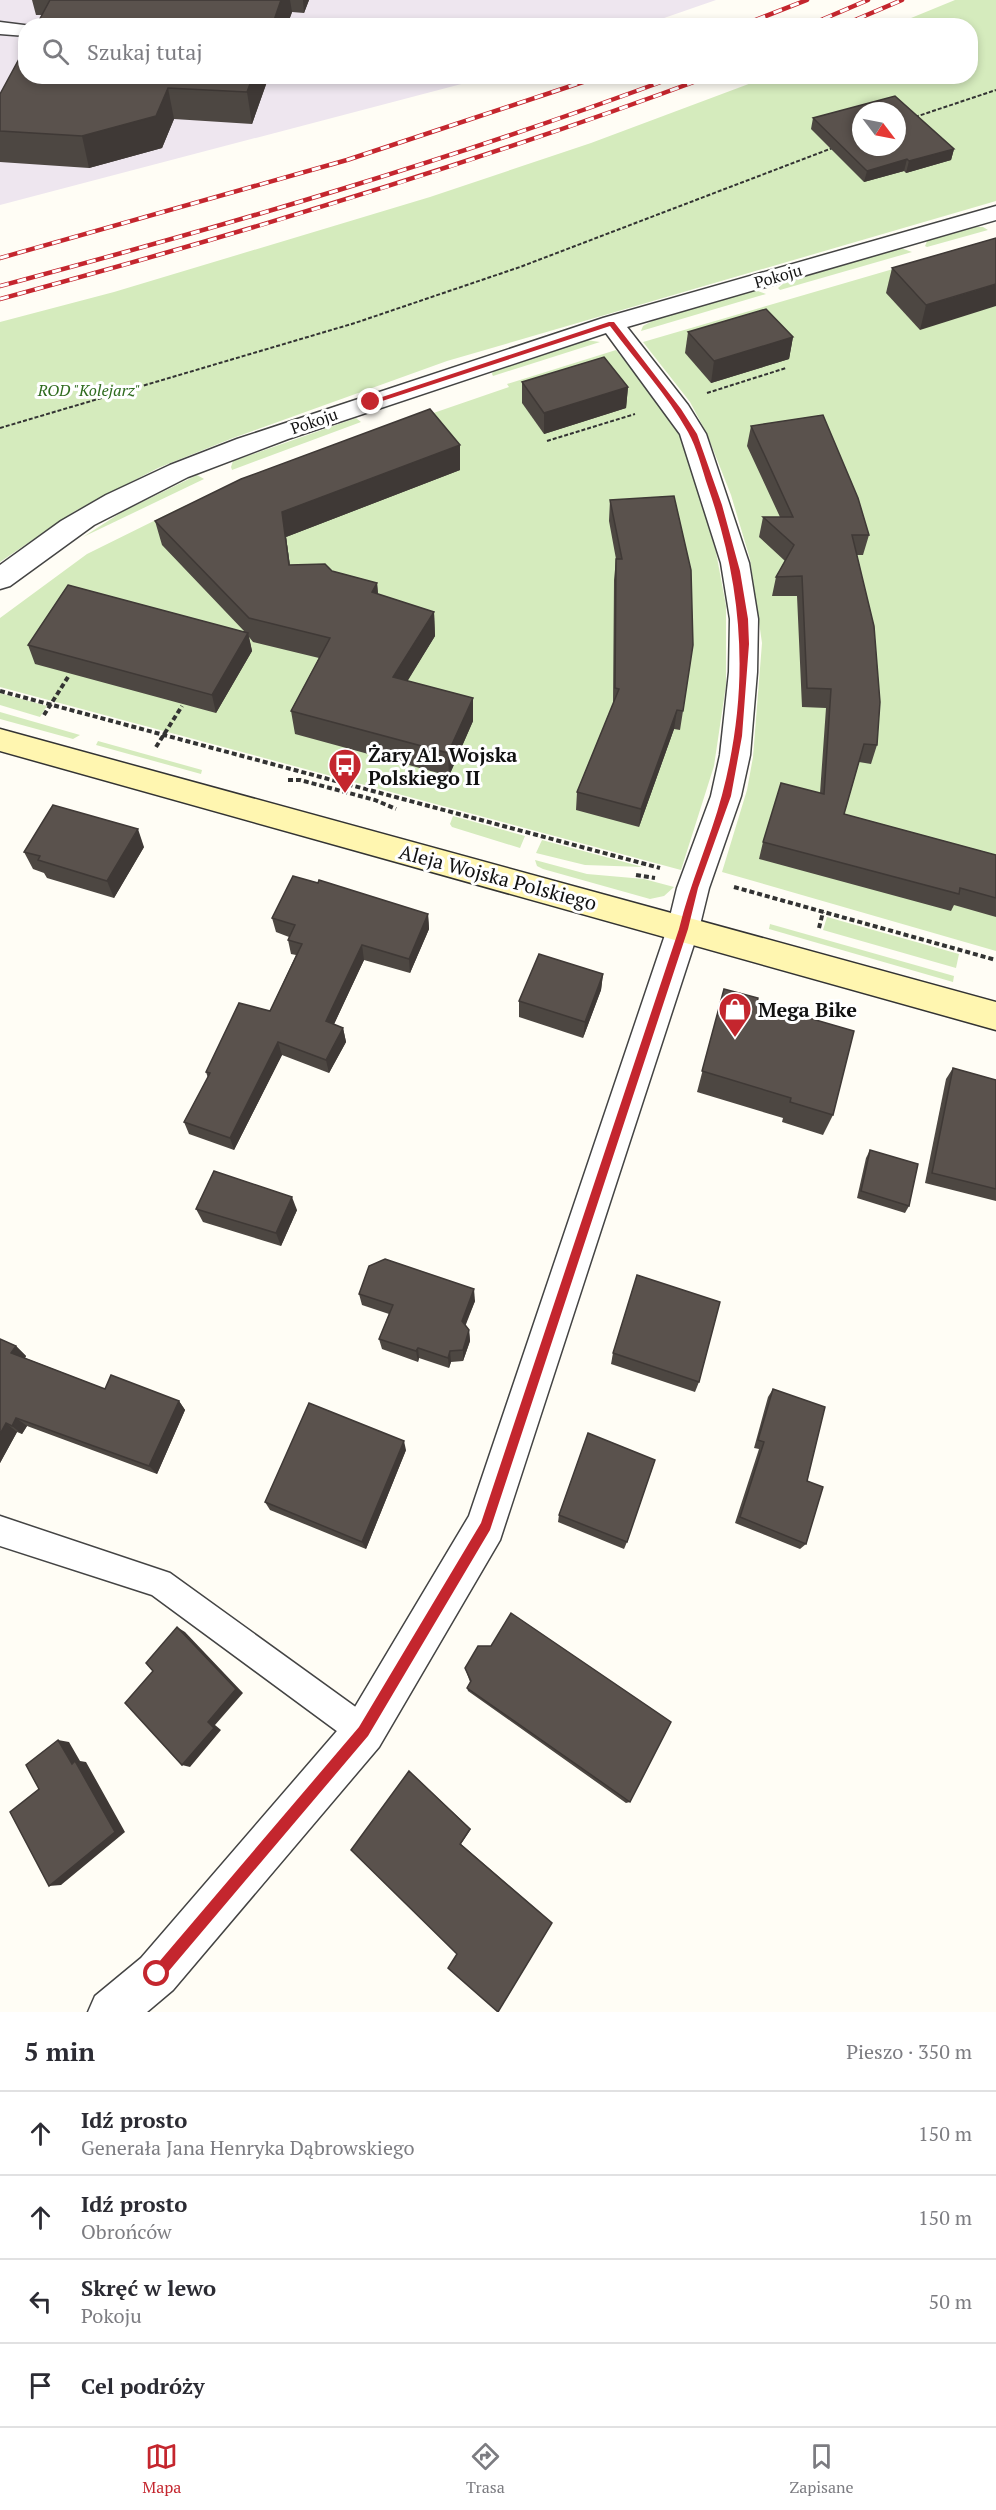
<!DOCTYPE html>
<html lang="pl">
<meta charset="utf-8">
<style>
body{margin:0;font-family:"PT Serif",serif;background:#f2f2f3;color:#2b2b33}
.compass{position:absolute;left:852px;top:102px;width:54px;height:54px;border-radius:50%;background:#fff;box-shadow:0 3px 9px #0003;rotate:122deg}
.stop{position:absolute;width:18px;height:18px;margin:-14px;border:4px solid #c4262e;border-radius:50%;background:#fff}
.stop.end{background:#c4262e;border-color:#fff;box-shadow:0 2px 6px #0008}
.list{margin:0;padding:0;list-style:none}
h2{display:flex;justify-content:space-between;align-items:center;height:78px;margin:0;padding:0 24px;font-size:26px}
h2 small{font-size:20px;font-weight:400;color:#7c7c81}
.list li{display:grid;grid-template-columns:39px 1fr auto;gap:18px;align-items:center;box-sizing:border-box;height:84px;padding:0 24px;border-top:2px solid #e1e1e2}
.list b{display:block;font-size:22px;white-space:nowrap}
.list p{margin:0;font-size:20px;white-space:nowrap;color:#7c7c81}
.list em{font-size:20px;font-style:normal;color:#7c7c81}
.icon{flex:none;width:33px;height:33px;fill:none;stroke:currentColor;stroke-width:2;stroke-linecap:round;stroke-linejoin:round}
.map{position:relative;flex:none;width:996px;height:2012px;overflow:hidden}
.search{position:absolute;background:#fff;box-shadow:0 3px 9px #0003;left:18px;right:18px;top:18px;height:66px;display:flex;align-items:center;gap:15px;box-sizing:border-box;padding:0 21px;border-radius:24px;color:#7c7c81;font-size:22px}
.sheet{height:414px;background:#fff}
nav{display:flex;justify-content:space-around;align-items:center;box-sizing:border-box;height:84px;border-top:2px solid #e1e1e2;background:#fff;font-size:16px;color:#7c7c81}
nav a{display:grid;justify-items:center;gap:3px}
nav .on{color:#c4262e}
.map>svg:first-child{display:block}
.industrial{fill:#eee6ef}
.green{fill:#d5ebbd;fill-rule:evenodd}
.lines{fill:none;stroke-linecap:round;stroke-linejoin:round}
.lane-casing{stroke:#444;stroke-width:3}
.street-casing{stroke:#444;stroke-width:3}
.secondary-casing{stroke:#333;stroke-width:3}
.path-far1{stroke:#333;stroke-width:2;stroke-dasharray:4 2;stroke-linecap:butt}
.path{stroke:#333;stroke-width:4;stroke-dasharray:5 3;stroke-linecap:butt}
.lane{fill:#fff;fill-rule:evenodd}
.street{fill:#fff;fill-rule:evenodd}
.secondary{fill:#fff6b0;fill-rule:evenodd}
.rail-casing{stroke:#c4262e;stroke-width:4.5}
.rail{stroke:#fff;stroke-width:3;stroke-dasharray:9;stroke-linecap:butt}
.wall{fill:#4d4742}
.shaded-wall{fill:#3f3936}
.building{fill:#5a524d;stroke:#3f3936;stroke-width:1.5;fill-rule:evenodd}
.route{fill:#c4262e}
.labels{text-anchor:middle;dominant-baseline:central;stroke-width:6;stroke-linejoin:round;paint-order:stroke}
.far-street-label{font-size:16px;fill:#111;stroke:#fff}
.far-park-label{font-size:16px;font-style:italic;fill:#2f6b1f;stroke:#fff}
.poi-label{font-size:20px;font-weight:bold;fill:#111;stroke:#fff;text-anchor:start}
.street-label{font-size:20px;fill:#111;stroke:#fff}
</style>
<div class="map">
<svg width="996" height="2012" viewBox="0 0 996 2012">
<rect width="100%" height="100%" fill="#fffdf5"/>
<polygon class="industrial" points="0,0 716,0 641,26 26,26 26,76 488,77 0,205"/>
<g class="green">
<path d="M955 0H996V201L447 361 233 438 158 468 75 511 0 562V322L114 292 430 197 591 143 767 77 970 76V26L894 25ZM861 111H897V147H861Z"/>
<polygon points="972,227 983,227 988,230 927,247 925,246 928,239"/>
<polygon points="996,239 996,951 722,872 747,790 753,757 762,643 750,559 731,495 707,434 690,402 643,342"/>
<polygon points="901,248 912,252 780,290 778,288 784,283"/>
<polygon points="755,290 766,294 641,331 643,326 656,319"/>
<polygon points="586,340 600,342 493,376 492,374 494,369"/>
<polygon points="616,350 666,411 682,438 716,552 726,606 726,685 714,766 681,870 0,687 0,618 87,554 178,509 262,472 509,387 507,384"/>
<polygon points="356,418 361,422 232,470 231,467 233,461"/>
<polygon points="197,475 204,479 83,537 122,512"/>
<polygon points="0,693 47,706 40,717 0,705"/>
<polygon points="0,712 80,735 73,739 0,719"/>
<polygon points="98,741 202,770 201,774 96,745"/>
<polygon points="453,816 525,836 520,848 452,827 450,824"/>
<polygon points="542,840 643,867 585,865 536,853"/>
<polygon points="535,860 587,874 644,879 674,887 664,896 650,899 543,869 537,866"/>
<polygon points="827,917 959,954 956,968 823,930"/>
<polygon points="770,924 954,976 953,982 769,929"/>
</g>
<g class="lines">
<defs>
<polygon id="lane" points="0,1516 170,1573 375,1721 380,1732 375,1743 364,1748 353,1743 152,1595 0,1546"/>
<g id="street">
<polygon points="0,22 32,26 26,26 26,36 0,34"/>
<polygon points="996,206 996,220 627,327 688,405 706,434 749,563 758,619 757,672 750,755 741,796 709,888 699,929 500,1540 379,1747 173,1990 147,2012 88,2012 95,1996 141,1958 349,1717 469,1516 667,929 677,888 711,796 720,755 729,672 730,619 721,563 680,434 606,333 288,439 188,477 94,525 10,586 0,589 0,565 61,521 106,495 170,465 237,439 603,318"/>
</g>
<polygon id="secondary" points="0,729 996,1002 996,1030 0,751"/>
</defs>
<use href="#lane" class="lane-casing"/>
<use href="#street" class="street-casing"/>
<use href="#secondary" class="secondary-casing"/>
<g class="path-far1">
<polyline points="915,117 996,90"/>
<polyline points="707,393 786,368"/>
<polyline points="0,428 355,323 520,267 835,147"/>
<polyline points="547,441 635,414"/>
</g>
<g class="path">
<polyline points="0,691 660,868"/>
<polyline points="44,715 68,677"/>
<polyline points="156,747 182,706"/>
<polyline points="288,780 300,780 375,800 396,809"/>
<polyline points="636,875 655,878"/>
<polyline points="734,887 996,960"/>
<polyline points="819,928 823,912"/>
</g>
<use href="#lane" class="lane"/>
<use href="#street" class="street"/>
<use href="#secondary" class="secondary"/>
<defs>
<g id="rail">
<polyline points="740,26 807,0"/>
<polyline points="807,26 868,0"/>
<polyline points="841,26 902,0"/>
<polyline points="0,258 347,160 601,76"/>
<path d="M0 286C229 225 455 159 677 76"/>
<path d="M0 299C240 234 477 163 710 76"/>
</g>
</defs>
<use href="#rail" class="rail-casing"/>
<use href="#rail" class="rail"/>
</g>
<g class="wall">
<polygon points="32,0 309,0 304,13 292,12 287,26 36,26 42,15 36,15"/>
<polygon points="26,76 269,76 252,124 174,119 162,148 89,168 0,162 0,94"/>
<polygon points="813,118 954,149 951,160 906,173 904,171 864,182 811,129"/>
<polygon points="996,238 920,330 886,293 892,268"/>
<polygon points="688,332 793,337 789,359 711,383 685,353"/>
<polygon points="522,382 628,387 626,408 544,434 522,403"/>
<polygon points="751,426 869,535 863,555 857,555 877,745 871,764 859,762 844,814 996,855 996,917 954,905 951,911 759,859 763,842 820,793 826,708 802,707 797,596 772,596 776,577 785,561 759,537 763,517 780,517 747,446"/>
<polygon points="460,445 460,470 286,537 290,565 332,571 377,583 378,594 434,612 435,636 407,681 473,721 449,776 295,734 291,711 319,658 253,642 249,637 252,651 216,713 35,664 28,645 244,631 162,545 155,521"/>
<polygon points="610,500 683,711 680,730 674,729 639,827 576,810 577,792 613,705 614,580 616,559 609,521"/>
<polygon points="144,847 114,898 47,878 44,873 33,869 24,852"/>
<polygon points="428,914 429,929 410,973 364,960 334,1024 343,1028 346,1042 329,1073 282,1055 234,1150 189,1134 184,1122 208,1078 206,1072 270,1011 296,955 291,954 288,940 289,937 276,932 272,918"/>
<polygon points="603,974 601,990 583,1038 519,1017 519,1001"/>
<polygon points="724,989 757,1003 833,1115 823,1135 782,1122 783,1118 697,1092"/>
<polygon points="953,1068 996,1080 996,1201 925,1183 946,1079"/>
<polygon points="870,1150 909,1206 905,1213 857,1198 866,1158"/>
<polygon points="196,1209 297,1210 281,1246 203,1222"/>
<polygon points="359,1294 475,1301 465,1325 469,1330 470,1341 463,1361 451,1362 449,1368 419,1358 418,1362 382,1349 379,1339 389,1314 362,1305"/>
<polygon points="0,1339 16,1346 26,1356 25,1358 105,1389 179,1401 185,1410 157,1474 27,1426 22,1434 17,1432 0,1463"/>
<polygon points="613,1353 699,1382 695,1392 611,1364"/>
<polygon points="773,1389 807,1481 806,1544 800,1549 735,1523 759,1449 754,1448 768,1397"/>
<polygon points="406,1450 366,1549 270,1510 265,1502"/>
<polygon points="559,1515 627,1542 624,1549 558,1522"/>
<polygon points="491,1646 630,1802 626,1803 468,1691 467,1688 470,1682 465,1668"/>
</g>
<g class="shaded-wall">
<polygon points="281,0 290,0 292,12 287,26 272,26"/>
<polygon points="303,0 309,0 304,13"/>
<polygon points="253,76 269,76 252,124 247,92"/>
<polygon points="168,88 174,119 162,148 89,168 82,136"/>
<polygon points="954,149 951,160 906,173 909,161"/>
<polygon points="907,159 904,171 864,182 867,171"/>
<polygon points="996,284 996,306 920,330 926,305"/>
<polygon points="793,337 789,359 711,383 714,361"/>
<polygon points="628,387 626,408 544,434 544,413"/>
<polygon points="460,445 460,470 286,537 293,589 282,512"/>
<polygon points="377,583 379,607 372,592"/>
<polygon points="434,612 435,636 396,700 393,677"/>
<polygon points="248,633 252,651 216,713 212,695"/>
<polygon points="473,698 473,721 449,776 448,753"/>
<polygon points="677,710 674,729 639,827 641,809"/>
<polygon points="138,829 144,847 114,898 107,881"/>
<polygon points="428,914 429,929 410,973 409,959"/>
<polygon points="362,945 364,960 329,1035 326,1021"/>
<polygon points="603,974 601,990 583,1038 585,1022"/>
<polygon points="343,1028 346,1042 329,1073 326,1060"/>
<polygon points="278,1042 282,1055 234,1150 230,1138"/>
<polygon points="292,1197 297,1210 281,1246 276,1233"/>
<polygon points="474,1289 475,1301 463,1332 462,1321"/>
<polygon points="469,1330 470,1341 463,1361 463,1350"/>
<polygon points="16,1346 26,1356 22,1363 11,1353"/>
<polygon points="418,1348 419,1358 418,1362 416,1351"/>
<polygon points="450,1351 451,1362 449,1368 448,1358"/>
<polygon points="179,1401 185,1410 157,1474 149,1466"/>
<polygon points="16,1418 27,1426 22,1434 12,1426"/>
<polygon points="6,1423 17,1432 0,1463 0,1434"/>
<polygon points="404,1441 406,1450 366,1549 362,1542"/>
<polygon points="177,1627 185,1632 243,1693 215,1725 221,1730 190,1767 182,1765 208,1722"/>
<polygon points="58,1740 69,1742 80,1761 86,1762 125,1832 61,1885 49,1886 72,1764"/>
<polygon points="411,1773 471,1829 461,1844 550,1921 552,1923 460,1844"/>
</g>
<g class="building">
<polygon points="50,0 281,0 272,26 36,26"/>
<polygon points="26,46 26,76 253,76 247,92 168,88 156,116 82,136 0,131 0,94"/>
<path d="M895 96 954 149 909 161 907 159 867 171 813 118ZM861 111H897V147H861Z"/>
<polygon points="996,238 996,284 926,305 892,268"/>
<polygon points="766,309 793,337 714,361 688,332"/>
<polygon points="604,357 628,387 544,413 522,382"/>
<polygon points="430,409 460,445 282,512 289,565 325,564 332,571 377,583 372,592 434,612 393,677 473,698 448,753 291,711 330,638 249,618 155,521 241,479"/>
<polygon points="823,415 858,498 869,535 852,535 874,626 880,702 877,745 864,744 844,814 996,855 996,898 960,888 959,894 763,842 781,783 824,794 831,689 807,688 802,576 776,577 794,545 763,517 793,517 751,426"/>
<polygon points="674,496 691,570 693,645 683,711 677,710 641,809 577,792 619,689 615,688 616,559 622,559 610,500"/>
<polygon points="68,585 248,633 212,695 28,645"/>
<polygon points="53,805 138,829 107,881 38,860 40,856 24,852"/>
<polygon points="293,876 318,883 319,880 428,914 409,959 362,945 326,1021 343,1028 326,1060 278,1042 230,1138 184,1122 210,1073 206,1072 239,1003 270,1011 302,944 288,940 295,925 272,918"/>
<polygon points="539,954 603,974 585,1022 519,1001"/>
<polygon points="724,989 758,998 757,1003 854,1031 833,1115 790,1102 791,1098 702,1071"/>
<polygon points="953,1068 996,1080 996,1189 932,1173"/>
<polygon points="870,1150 918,1164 909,1206 861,1191"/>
<polygon points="214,1171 292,1197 276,1233 196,1209"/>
<polygon points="385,1259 474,1289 462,1321 469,1330 463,1350 450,1351 448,1358 418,1348 416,1351 379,1339 393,1305 359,1294 369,1266"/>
<polygon points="637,1275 720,1302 699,1382 613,1353"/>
<polygon points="0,1339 16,1346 11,1353 105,1389 111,1375 179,1401 149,1466 16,1418 12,1426 6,1423 0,1434"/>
<polygon points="773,1389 825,1407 807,1481 823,1487 806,1544 740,1517 764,1442 758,1440"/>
<polygon points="309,1403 404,1441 362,1542 265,1502"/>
<polygon points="588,1433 655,1460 627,1542 559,1515"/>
<polygon points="511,1613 671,1722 630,1802 467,1688 471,1681 465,1668 478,1646 491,1646"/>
<polygon points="177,1627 236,1689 208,1722 214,1728 182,1765 125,1703 153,1671 146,1663"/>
<polygon points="58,1740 72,1764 75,1761 115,1832 49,1886 10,1812 39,1789 26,1765"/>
<polygon points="409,1771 470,1829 460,1844 552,1923 498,2012 448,1968 457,1954 351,1850"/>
</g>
<path class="route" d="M609 322H614L681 409 697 434 722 505 740 571 748 619 749 644 742 736 731 796 698 888 688 929 490 1530 368 1736 162 1979 157 1981 151 1974 153 1969 359 1727 481 1523 679 929C690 883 710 840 722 795 750 688 744 591 708 487 702 469 697 448 688 432 667 394 636 361 610 326L373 404 367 402Z"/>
<defs>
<symbol id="bus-pin" viewBox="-11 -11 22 30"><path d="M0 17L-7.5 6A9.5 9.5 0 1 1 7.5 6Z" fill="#c4262e" stroke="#fff"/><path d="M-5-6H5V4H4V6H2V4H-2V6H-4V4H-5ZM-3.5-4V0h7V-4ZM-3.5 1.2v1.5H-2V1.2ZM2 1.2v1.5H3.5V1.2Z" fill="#fff"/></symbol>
<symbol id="shop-pin" viewBox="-11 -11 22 30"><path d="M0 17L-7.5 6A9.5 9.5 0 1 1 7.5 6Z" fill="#c4262e" stroke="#fff"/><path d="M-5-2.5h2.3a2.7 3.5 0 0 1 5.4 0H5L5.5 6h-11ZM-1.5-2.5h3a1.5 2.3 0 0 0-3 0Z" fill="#fff"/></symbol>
</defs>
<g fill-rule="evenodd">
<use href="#bus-pin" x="326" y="746" width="38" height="52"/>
<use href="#shop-pin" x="716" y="990" width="38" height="52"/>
</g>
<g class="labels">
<g class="far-street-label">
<text transform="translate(778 276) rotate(-16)">Pokoju</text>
<text transform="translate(314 421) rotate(-19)">Pokoju</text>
</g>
<g class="far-park-label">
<text x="89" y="390">ROD "Kolejarz"</text>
</g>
<g class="poi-label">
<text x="368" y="754">Żary Al. Wojska<tspan x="368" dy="23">Polskiego II</tspan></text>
<text x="758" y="1009">Mega Bike</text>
</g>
<g class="street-label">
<text transform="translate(498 877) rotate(15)">Aleja Wojska Polskiego</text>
</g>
</g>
</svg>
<svg class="compass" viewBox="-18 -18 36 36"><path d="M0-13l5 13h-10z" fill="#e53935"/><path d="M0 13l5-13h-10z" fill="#7c7c81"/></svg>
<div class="stop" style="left:157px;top:1974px"></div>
<div class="stop end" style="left:371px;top:402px"></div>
<div class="search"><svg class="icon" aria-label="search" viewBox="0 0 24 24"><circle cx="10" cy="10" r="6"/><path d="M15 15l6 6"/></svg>Szukaj tutaj</div>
</div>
<section class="sheet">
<h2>5 min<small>Pieszo · 350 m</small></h2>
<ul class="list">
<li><svg class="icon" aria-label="ahead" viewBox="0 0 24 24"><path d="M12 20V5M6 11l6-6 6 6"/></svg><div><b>Idź prosto</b><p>Generała Jana Henryka Dąbrowskiego</p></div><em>150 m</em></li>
<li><svg class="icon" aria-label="ahead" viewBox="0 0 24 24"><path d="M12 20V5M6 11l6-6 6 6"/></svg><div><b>Idź prosto</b><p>Obrońców</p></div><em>150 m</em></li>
<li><svg class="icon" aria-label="left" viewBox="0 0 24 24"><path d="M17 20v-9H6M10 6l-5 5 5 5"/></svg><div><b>Skręć w lewo</b><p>Pokoju</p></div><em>50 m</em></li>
<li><svg class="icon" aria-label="arrive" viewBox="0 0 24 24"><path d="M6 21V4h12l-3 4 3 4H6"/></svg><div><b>Cel podróży</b></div></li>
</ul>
</section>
<nav>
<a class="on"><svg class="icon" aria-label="map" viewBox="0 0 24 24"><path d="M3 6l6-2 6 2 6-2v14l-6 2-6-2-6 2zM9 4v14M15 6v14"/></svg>Mapa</a>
<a><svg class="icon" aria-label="directions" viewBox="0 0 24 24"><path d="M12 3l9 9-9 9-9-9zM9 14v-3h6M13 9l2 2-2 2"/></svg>Trasa</a>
<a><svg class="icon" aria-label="saved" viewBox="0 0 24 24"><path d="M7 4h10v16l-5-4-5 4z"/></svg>Zapisane</a>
</nav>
